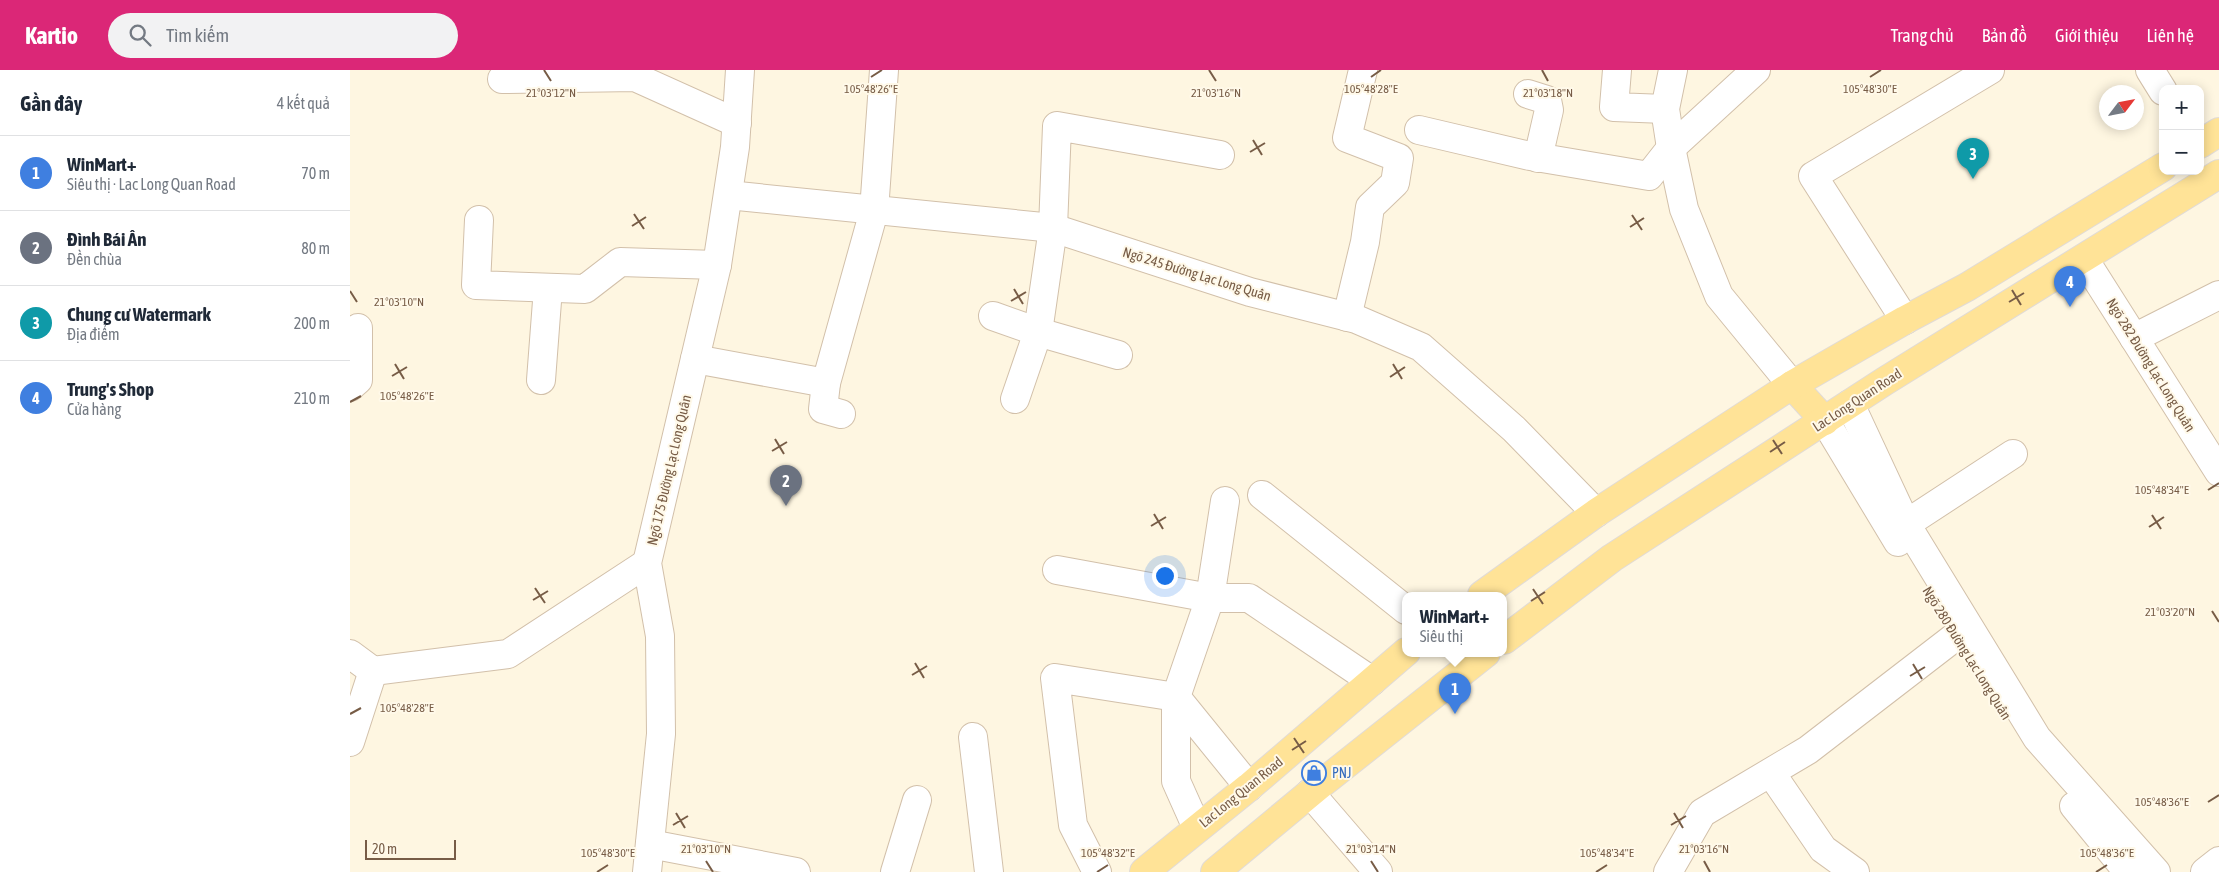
<!DOCTYPE html>
<html lang="vi">
<meta charset="utf-8">
<style>
body{margin:0;font-family:"Asap Condensed",sans-serif;background:#f2f2f3;color:#1f2937}
.controls{position:absolute;right:15px;top:15px;display:grid;overflow:hidden;border-radius:10px;box-shadow:0 2px 12px #0003}
.controls button{width:45px;height:45px;display:grid;place-items:center;padding:0;border:0;border-bottom:1px solid #e0e1e3;background:#fff;color:#1f2937;font:25px sans-serif}
.compass{position:absolute;left:1749px;top:15px;width:45px;height:45px;border-radius:50%;background:#fff;box-shadow:0 2px 12px #0003;rotate:58deg}
.scale{position:absolute;left:15px;bottom:12px;width:91px;box-sizing:border-box;padding-left:5px;border:2px solid #775c46;border-top:0;font-size:14px;line-height:18px;white-space:nowrap;color:#775c46;-webkit-text-stroke:4px #fff9e9;paint-order:stroke}
.you{position:absolute;left:814px;top:505px;width:18px;height:18px;margin:-12px;border:4px solid #fff;border-radius:50%;background:#1a73e8;box-shadow:0 0 0 8px #1a73e833}
.badge{display:grid;place-items:center;width:32px;height:32px;border-radius:50%;background:#db2777;color:#fff;font-size:16px;font-weight:700}
.pin{position:absolute;translate:-50% -41px;filter:drop-shadow(0 1px 2px #0008)}
.pin::after{content:'';position:absolute;top:26px;width:18px;height:15px;background:inherit;clip-path:polygon(0 0,100% 0,50% 100%)}
.popup{position:absolute;left:1052px;top:522px;width:105px;height:65px;box-sizing:border-box;display:grid;place-content:center;border-radius:10px;background:#fff;filter:drop-shadow(0 1px 4px #0005);font-size:16px;white-space:nowrap;color:#747a83}
.popup b{font-size:19px;color:#1f2937}
.popup::after{content:'';position:absolute;left:50%;top:100%;margin-left:-10px;border:10px solid transparent;border-top-color:#fff}
.list{margin:0;padding:0;list-style:none}
h2{display:flex;justify-content:space-between;align-items:center;height:65px;margin:0;padding:0 20px;font-size:21px}
h2 small{font-size:16px;font-weight:400;color:#747a83}
.list li{display:grid;grid-template-columns:32px 1fr auto;gap:15px;align-items:center;box-sizing:border-box;height:75px;padding:0 20px;border-top:1px solid #e0e1e3}
.list b{display:block;font-size:19px;white-space:nowrap}
.list p{margin:0;font-size:16px;white-space:nowrap;color:#747a83}
.list em{font-size:16px;font-style:normal;color:#747a83}
.icon{flex:none;width:28px;height:28px;fill:none;stroke:currentColor;stroke-width:2;stroke-linecap:round;stroke-linejoin:round}
.map{position:relative;flex:none;width:1869px;height:802px;overflow:hidden}
header{display:flex;align-items:center;gap:30px;box-sizing:border-box;height:70px;padding:0 25px;background:#db2777;color:#fff}
header strong{font-size:24px}
nav{display:flex;gap:28px;margin-inline-start:auto;font-size:18px}
.search{width:350px;height:45px;background:#f2f2f3;display:flex;align-items:center;gap:12px;box-sizing:border-box;padding:0 18px;border-radius:28px;color:#747a83;font-size:19px}
main{display:flex}
aside{flex:1;background:#fff}
.map>svg:first-child{display:block}
.lines{fill:none;stroke-linecap:round;stroke-linejoin:round}
.minor-casing{stroke:#d2c0aa;stroke-width:30}
.major-casing{stroke:#e1dbd6;stroke-width:30}
.minor{stroke:#fff;stroke-width:28}
.major{stroke:#ffe397;stroke-width:28}
.ticks{fill:none;stroke:#775c46;stroke-width:2}
.labels{text-anchor:middle;dominant-baseline:central;stroke-width:4;stroke-linejoin:round;paint-order:stroke}
.street-label{font-size:14px;fill:#775c46;stroke:#fff9e9}
.shop-label{font-size:14px;fill:#366cbe;stroke:#fff9e9;text-anchor:start}
.ticks-label{font-size:12px;text-anchor:middle;fill:#775c46;stroke:#fff9e9;stroke-width:4;stroke-linejoin:round;paint-order:stroke}
</style>
<header>
<strong>Kartio</strong>
<div class="search"><svg class="icon" aria-label="search" viewBox="0 0 24 24"><circle cx="10" cy="10" r="6"/><path d="M15 15l6 6"/></svg>Tìm kiếm</div>
<nav><a>Trang chủ</a><a>Bản đồ</a><a>Giới thiệu</a><a>Liên hệ</a></nav>
</header>
<main>
<aside>
<h2>Gần đây<small>4 kết quả</small></h2>
<ul class="list">
<li><span class="badge" style="background:#3f7fe0">1</span><div><b>WinMart+</b><p>Siêu thị · Lac Long Quan Road</p></div><em>70 m</em></li>
<li><span class="badge" style="background:#6b7280">2</span><div><b>Đình Bái Ân</b><p>Đền chùa</p></div><em>80 m</em></li>
<li><span class="badge" style="background:#0f9aa8">3</span><div><b>Chung cư Watermark</b><p>Địa điểm</p></div><em>200 m</em></li>
<li><span class="badge" style="background:#3f7fe0">4</span><div><b>Trung's Shop</b><p>Cửa hàng</p></div><em>210 m</em></li>
</ul>
</aside>
<div class="map">
<svg width="1869" height="802" viewBox="0 0 1869 802">
<rect width="100%" height="100%" fill="#fef6e1"/>
<g class="lines">
<defs>
<g id="minor">
<polyline points="1267,0 1264,37 1315,39"/>
<polyline points="1323,0 1315,39 1321,78 1334,139 1369,226 1442,315"/>
<polyline points="1800,0 1813,21"/>
<polyline points="152,9 285,7 387,53"/>
<polyline points="1178,24 1197,30 1199,40 1188,88"/>
<polyline points="1069,60 1180,86 1299,106 1321,78 1406,0"/>
<polyline points="378,125 703,158 900,222 1006,249 1071,277 1164,359 1246,443"/>
<polyline points="129,150 126,215 235,219 270,192 367,195"/>
<polyline points="1734,189 1869,402"/>
<polyline points="643,246 688,262 768,285"/>
<polyline points="997,247 1015,172 1020,137 1045,113 1049,88 997,68 1013,0"/>
<polyline points="1555,250 1463,106 1640,0"/>
<polyline points="1784,268 1869,225"/>
<polyline points="345,289 476,313 524,141 534,0"/>
<polyline points="191,310 198,218"/>
<polyline points="476,313 473,339 491,344"/>
<polyline points="0,317 8,310 8,258"/>
<polyline points="665,329 688,262 703,158 707,56 870,85"/>
<polyline points="1500,334 1556,454 1687,668 1806,802"/>
<polyline points="1475,351 1548,472"/>
<polyline points="912,425 1056,540"/>
<polyline points="1556,454 1663,384"/>
<polyline points="707,500 860,528 899,528 1022,611"/>
<polyline points="0,584 23,601 158,584 297,493"/>
<polyline points="623,667 639,802"/>
<polyline points="0,672 23,601"/>
<polyline points="1421,703 1473,779 1505,802"/>
<polyline points="960,723 1028,802"/>
<polyline points="1724,736 1778,802"/>
<polyline points="847,758 826,711 826,627 860,528 875,431"/>
<polyline points="300,774 446,802"/>
<polyline points="297,802 311,664 310,566 297,493 367,195 385,77 390,0"/>
<polyline points="545,802 567,730"/>
<polyline points="747,802 723,755 705,608 826,627 899,717"/>
<polyline points="1318,802 1352,743 1458,680 1606,566"/>
<polyline points="1855,802 1869,791"/>
</g>
<g id="major">
<polyline points="1850,74 1869,62"/>
<polyline points="1442,315 1475,351"/>
<polyline points="1132,525 1246,443 1442,315 1555,250 1617,217 1813,97"/>
<polyline points="1154,570 1262,488 1535,311 1869,104"/>
<polyline points="794,802 899,717 1056,582"/>
<polyline points="865,802 971,714 1136,583"/>
</g>
</defs>
<use href="#minor" class="minor-casing"/>
<use href="#major" class="major-casing"/>
<use href="#minor" class="minor"/>
<use href="#major" class="major"/>
</g>
<path class="ticks" d="M194 0 201 11M859 0 866 11M1192 0 1198 11M521 7 532 0M1021 7 1031 0M1520 7 1531 0M903 70 912 85M900 82 915 73M284 144 294 159M1282 145 1292 160M282 156 296 147M1280 157 1294 148M664 219 673 234M1662 220 1671 235M0 221 7 232M661 231 676 222M1659 232 1674 223M45 294 54 309M1043 294 1052 309M42 306 57 297M1040 307 1055 297M0 332 11 326M425 369 434 384M1423 370 1432 384M422 381 437 372M1420 382 1435 372M1858 420 1869 413M804 444 813 459M1802 445 1811 459M801 456 816 447M1799 457 1814 447M185 518 195 533M1183 519 1193 534M183 530 198 521M1181 531 1195 522M1862 541 1869 552M565 593 574 608M1563 594 1572 609M562 605 577 596M1560 606 1575 597M0 644 11 638M944 668 954 683M942 680 956 671M1858 732 1869 725M326 743 335 758M1324 743 1333 758M323 755 338 746M1321 755 1336 746M356 791 363 802M1021 791 1028 802M1354 791 1360 802M247 802 258 795M747 802 758 795M1246 802 1257 795M1746 802 1757 795"/>
<defs>
<symbol id="shop-ring" viewBox="-11 -11 22 22"><circle r="9.5" fill="#fff9e9" stroke="#3f7fe0" stroke-width="1.5"/><path d="M-5-2.5h2.3a2.7 3.5 0 0 1 5.4 0H5L5.5 6h-11ZM-1.5-2.5h3a1.5 2.3 0 0 0-3 0Z" fill="#3f7fe0"/></symbol>
</defs>
<g fill-rule="evenodd">
<use href="#shop-ring" x="950" y="689" width="28" height="28"/>
</g>
<g class="labels">
<g class="street-label">
<text transform="translate(847 204) rotate(17)">Ngõ 245 Đường Lạc Long Quân</text>
<text transform="translate(1801 295) rotate(58)">Ngõ 282 Đường Lạc Long Quân</text>
<text transform="translate(1507 330) rotate(-33)">Lac Long Quan Road</text>
<text transform="translate(319 400) rotate(-77)">Ngõ 175 Đường Lạc Long Quân</text>
<text transform="translate(1617 583) rotate(58)">Ngõ 280 Đường Lạc Long Quân</text>
<text transform="translate(891 722) rotate(-39)">Lac Long Quan Road</text>
</g>
<g class="shop-label">
<text x="982" y="703">PNJ</text>
</g>
</g>
<g class="ticks-label">
<text x="521" y="23">105°48'26"E</text>
<text x="1021" y="23">105°48'28"E</text>
<text x="1520" y="23">105°48'30"E</text>
<text x="201" y="27">21°03'12"N</text>
<text x="866" y="27">21°03'16"N</text>
<text x="1198" y="27">21°03'18"N</text>
<text x="49" y="236">21°03'10"N</text>
<text x="57" y="330">105°48'26"E</text>
<text x="1812" y="424">105°48'34"E</text>
<text x="1820" y="546">21°03'20"N</text>
<text x="57" y="642">105°48'28"E</text>
<text x="1812" y="736">105°48'36"E</text>
<text x="356" y="783">21°03'10"N</text>
<text x="1021" y="783">21°03'14"N</text>
<text x="1354" y="783">21°03'16"N</text>
<text x="258" y="787">105°48'30"E</text>
<text x="758" y="787">105°48'32"E</text>
<text x="1257" y="787">105°48'34"E</text>
<text x="1757" y="787">105°48'36"E</text>
</g>
</svg>
<div class="controls">
<button>+</button>
<button>−</button>
</div>
<svg class="compass" viewBox="-18 -18 36 36"><path d="M0-13l5 13h-10z" fill="#e53935"/><path d="M0 13l5-13h-10z" fill="#747a83"/></svg>
<div class="scale">20 m</div>
<div class="you"></div>
<div class="pin badge" style="left:1105px;top:644px;background:#3f7fe0">1</div>
<div class="popup"><b>WinMart+</b>Siêu thị</div>
<div class="pin badge" style="left:436px;top:436px;background:#6b7280">2</div>
<div class="pin badge" style="left:1623px;top:109px;background:#0f9aa8">3</div>
<div class="pin badge" style="left:1720px;top:237px;background:#3f7fe0">4</div>
</div>
</main>
